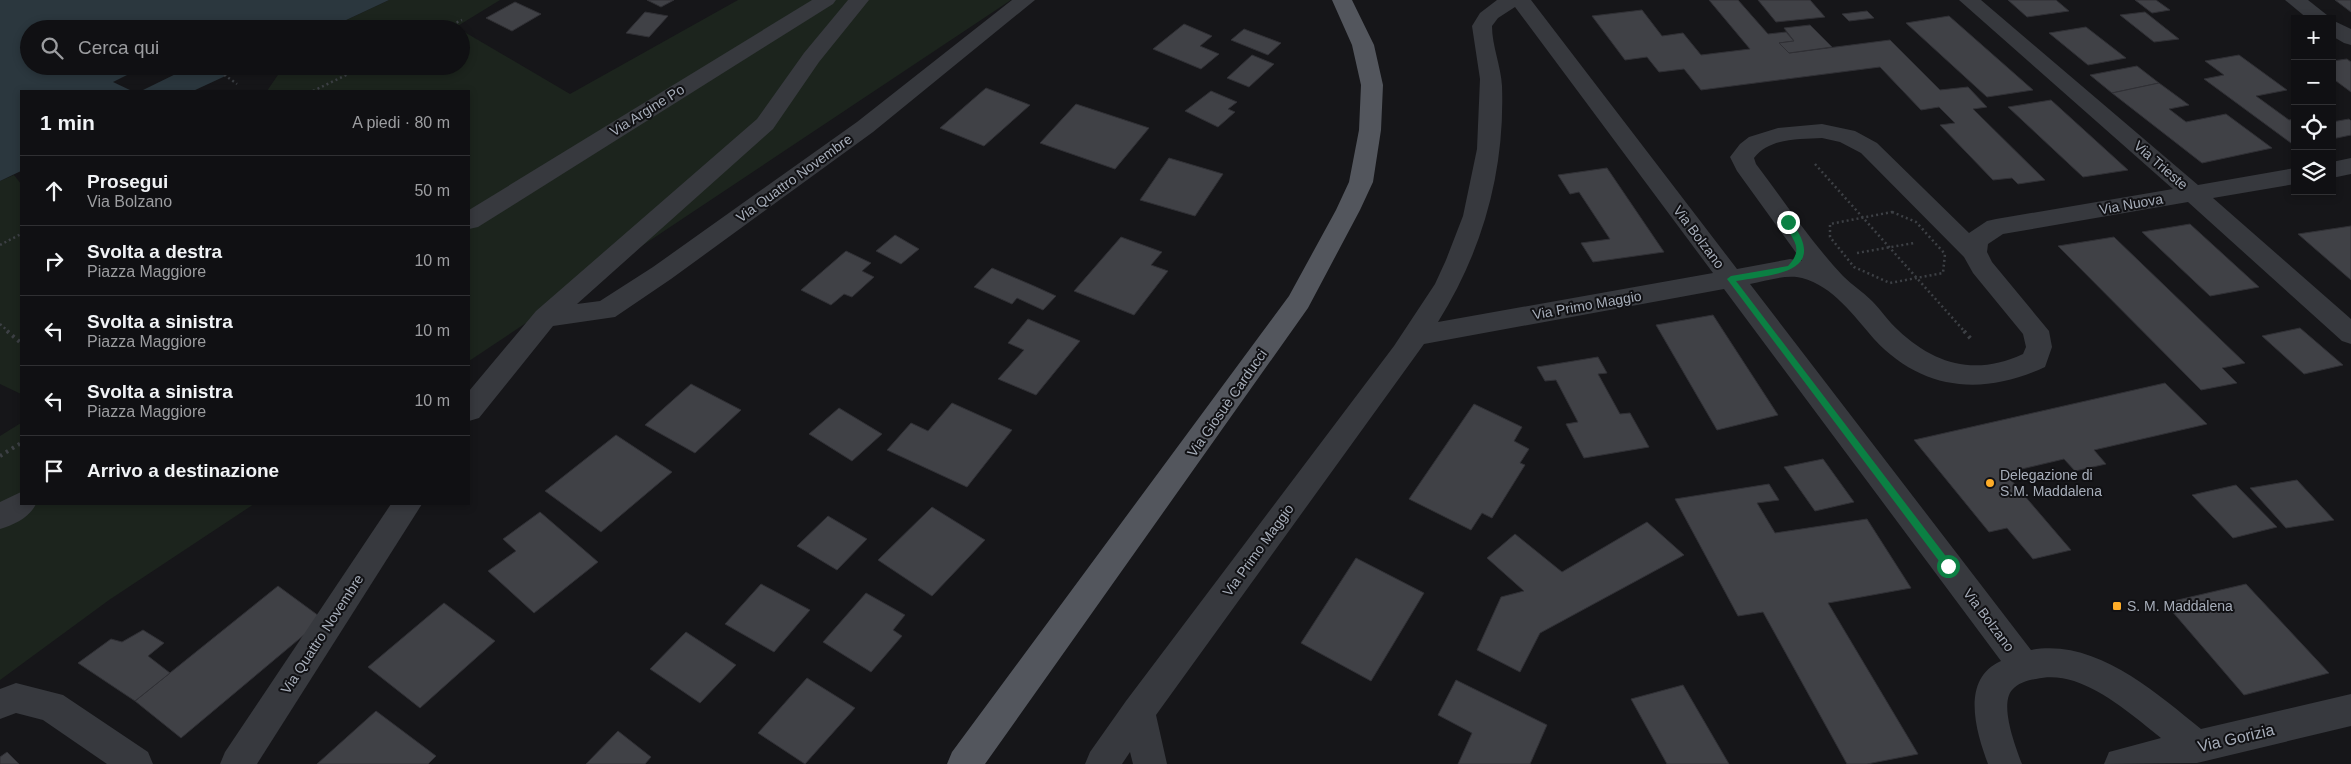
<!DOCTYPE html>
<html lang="it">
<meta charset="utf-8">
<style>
body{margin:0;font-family:Arial,sans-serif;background:#19191c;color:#f1f3f6}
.controls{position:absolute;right:15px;top:15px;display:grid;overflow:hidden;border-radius:0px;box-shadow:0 2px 8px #0003}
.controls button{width:45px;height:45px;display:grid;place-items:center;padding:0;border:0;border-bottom:1px solid #303033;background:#101013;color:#f1f3f6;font:25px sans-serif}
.stop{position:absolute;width:15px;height:15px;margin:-11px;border:4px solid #0b8043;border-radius:50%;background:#fff}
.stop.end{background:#0b8043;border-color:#fff;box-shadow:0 1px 5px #0008}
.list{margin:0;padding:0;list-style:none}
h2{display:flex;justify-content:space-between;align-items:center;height:65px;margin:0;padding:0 20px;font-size:21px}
h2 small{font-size:16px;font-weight:400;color:#9c9da0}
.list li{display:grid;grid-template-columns:32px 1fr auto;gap:15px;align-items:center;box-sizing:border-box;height:70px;padding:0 20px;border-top:1px solid #303033}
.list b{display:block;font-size:19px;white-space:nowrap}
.list p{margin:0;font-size:16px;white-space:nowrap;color:#9c9da0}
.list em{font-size:16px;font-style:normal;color:#9c9da0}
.icon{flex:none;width:28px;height:28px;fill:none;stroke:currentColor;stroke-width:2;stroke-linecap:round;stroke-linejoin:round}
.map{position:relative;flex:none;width:2351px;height:764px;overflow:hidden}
.search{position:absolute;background:#101013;box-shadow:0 2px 8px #0003;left:20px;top:20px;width:450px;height:55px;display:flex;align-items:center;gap:12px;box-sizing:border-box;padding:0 18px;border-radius:28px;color:#9c9da0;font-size:19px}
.panel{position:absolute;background:#101013;box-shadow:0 2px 8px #0003;left:20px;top:90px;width:450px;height:415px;border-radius:0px}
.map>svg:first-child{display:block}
.green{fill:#1c241d}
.water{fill:#2b373e}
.pier{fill:#161619}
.building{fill:#404146;stroke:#303035}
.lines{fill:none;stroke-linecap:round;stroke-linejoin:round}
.path-far1{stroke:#3d4045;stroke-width:2.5;stroke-dasharray:2 3;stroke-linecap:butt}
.path{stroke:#3d4045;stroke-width:4;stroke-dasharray:2.5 4.5;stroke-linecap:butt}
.minor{fill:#37393e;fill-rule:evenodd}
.major{fill:#53565d;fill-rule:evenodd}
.route{fill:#0b8043}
.poi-dot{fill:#ffad28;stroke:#111114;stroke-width:2}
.labels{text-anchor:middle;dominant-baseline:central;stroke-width:4;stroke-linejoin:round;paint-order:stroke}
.street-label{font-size:14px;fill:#a7aeba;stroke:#111114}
.poi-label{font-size:14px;fill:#a7aeba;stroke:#111114;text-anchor:start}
.near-street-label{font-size:16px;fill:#a7aeba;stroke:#111114}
</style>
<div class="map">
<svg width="2351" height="764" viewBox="0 0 2351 764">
<rect width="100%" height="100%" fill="#161619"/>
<g class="green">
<polygon points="389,0 500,0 456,27 458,29 327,29"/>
<polygon points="738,0 1011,0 469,361 469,91 267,91 284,66 461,66 461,30 570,94"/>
<polygon points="14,175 21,184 21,394 0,384 0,181"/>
<polygon points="21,423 21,504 254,504 109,600 0,680 0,436"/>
</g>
<polygon class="water" points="0,0 389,0 327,29 29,29 29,66 247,66 193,91 21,91 21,171 0,181"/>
<polygon class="pier" points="145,66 192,66 141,91 132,91 113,82"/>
<g class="building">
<polygon points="647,0 674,0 661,7"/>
<polygon points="1709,0 1738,0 1768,34 1786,32 1794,41 1779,43 1789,53 1890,40 1940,90 1968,87 1987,107 1973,109 2045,180 2018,184 2012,178 1993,180 1940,125 1955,123 1939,107 1921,110 1880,67 1701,90 1684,69 1659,72 1647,57 1625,60 1592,16 1642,10 1662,36 1683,33 1701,55 1750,49"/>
<polygon points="1758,0 1810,0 1825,17 1776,22"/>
<polygon points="2008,0 2056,0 2069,11 2027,17"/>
<polygon points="2135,0 2156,0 2170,10 2152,13"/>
<polygon points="2335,0 2351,0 2351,12"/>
<polygon points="515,2 541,14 512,31 486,18"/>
<polygon points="1867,11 1874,18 1849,21 1842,14"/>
<polygon points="645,12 668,16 649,37 626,33"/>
<polygon points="2145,12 2179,39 2154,42 2120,15"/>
<polygon points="1949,16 2033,90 1987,97 1906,23"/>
<polygon points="1184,24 1212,36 1200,46 1219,54 1201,69 1153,49"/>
<polygon points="1810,25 1832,47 1789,53 1779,43 1794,41 1784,28"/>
<polygon points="2086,27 2126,58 2088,65 2049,33"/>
<polygon points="1244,29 1281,43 1268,55 1231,40"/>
<polygon points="1252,55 1274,64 1249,87 1227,78"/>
<polygon points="2239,55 2287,90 2256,96 2289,120 2295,119 2295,146 2204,79 2224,75 2205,61"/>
<polygon points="2347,59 2351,62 2351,92 2332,78 2332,61"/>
<polygon points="2137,66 2159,83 2112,93 2090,75"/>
<polygon points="2159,83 2189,105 2169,109 2186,122 2226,114 2272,148 2202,163 2112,93"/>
<polygon points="986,88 1030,105 984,146 940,128"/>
<polygon points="1211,91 1237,102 1228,109 1235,112 1218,127 1185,111"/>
<polygon points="2051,100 2128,170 2083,177 2008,107"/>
<polygon points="1076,104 1149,128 1115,169 1040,143"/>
<polygon points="2349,119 2351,121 2351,135 2332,139 2332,122"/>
<polygon points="1169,158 1223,174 1195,216 1140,200"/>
<polygon points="1607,168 1664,252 1593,262 1581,243 1610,239 1579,192 1570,194 1558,175"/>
<polygon points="2190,224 2259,287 2210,296 2142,232"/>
<polygon points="2351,226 2351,280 2298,234"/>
<polygon points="895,235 919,249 901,264 876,251"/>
<polygon points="1121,237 1162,252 1151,265 1168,271 1134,315 1074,291"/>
<polygon points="2114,237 2245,363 2222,368 2237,383 2201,390 2058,246"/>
<polygon points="846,251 871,263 862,271 874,277 852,297 844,294 831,305 801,290"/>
<polygon points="992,268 1034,286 1056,296 1043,310 1017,298 1012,304 974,287"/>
<polygon points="1713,315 1778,415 1717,430 1656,325"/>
<polygon points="1028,319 1080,341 1036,395 998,379 1024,350 1008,343"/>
<polygon points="2300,328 2343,365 2304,374 2262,336"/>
<polygon points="1598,357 1607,373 1598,374 1620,414 1630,413 1649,447 1584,458 1566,424 1578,422 1556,380 1545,381 1537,367"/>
<polygon points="2165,383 2207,424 2094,450 2106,464 2075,471 2064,459 2005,473 2071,550 2033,559 2007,528 1989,532 1914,440"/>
<polygon points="691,384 741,410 695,453 645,425"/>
<polygon points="952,403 1012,430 967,487 887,450 911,423 928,431"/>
<polygon points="1474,404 1522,427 1514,441 1529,449 1520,463 1525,465 1492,518 1482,513 1471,530 1409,499"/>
<polygon points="839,408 882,434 852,461 809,434"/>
<polygon points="616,435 672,472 601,532 545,491"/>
<polygon points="1823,459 1854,502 1815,511 1784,467"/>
<polygon points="2297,480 2334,520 2286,528 2250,488"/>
<polygon points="1769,484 1779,500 1757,503 1775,533 1867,519 1911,588 1828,603 1918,754 1867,764 1847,764 1763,612 1738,616 1675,499"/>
<polygon points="2236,485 2277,527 2233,538 2192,495"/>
<polygon points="932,507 985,540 932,596 878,560"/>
<polygon points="540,512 598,562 534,613 488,571 516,551 503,539"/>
<polygon points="828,516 867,539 837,570 797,546"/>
<polygon points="1647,522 1684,555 1540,633 1520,672 1477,650 1501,597 1524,591 1487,558 1515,534 1562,572"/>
<polygon points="1356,558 1424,593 1371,681 1301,643"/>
<polygon points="761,584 810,610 774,652 725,624"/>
<polygon points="2246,584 2329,673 2244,695 2165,603"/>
<polygon points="278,586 323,619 181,738 135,701"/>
<polygon points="866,593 905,615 893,630 902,636 871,672 823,642"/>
<polygon points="444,603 495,641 420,708 368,667"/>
<polygon points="143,630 164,643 148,656 170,673 135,701 78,663 111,639 122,642"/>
<polygon points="686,632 736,665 700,703 650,669"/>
<polygon points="807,678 855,708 805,764 758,733"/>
<polygon points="1456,680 1547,725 1530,764 1458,764 1472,733 1438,715"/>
<polygon points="1683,685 1729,764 1667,764 1631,699"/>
<polygon points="376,711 436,756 428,764 317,764"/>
<polygon points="618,731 651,757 645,764 586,764"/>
<polygon points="7,752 19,764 0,764 0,757"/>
</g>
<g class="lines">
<g class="path-far1">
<polyline points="443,29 462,20"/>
<polyline points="212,66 237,84"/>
<polyline points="313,91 365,66"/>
<polyline points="1815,164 1965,332"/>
<polygon points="1892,212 1916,222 1945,254 1943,273 1890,283 1854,267 1830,237 1830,224"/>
<polyline points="0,245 21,234"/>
<polyline points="1857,253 1914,243"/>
<polyline points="0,324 9,332"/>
</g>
<g class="path">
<polyline points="7,331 21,343"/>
<polyline points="1964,331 1971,339"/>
<polyline points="0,456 21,443"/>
</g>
<g class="minor">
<polygon points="812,0 836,0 833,4 478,227 469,229 469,210"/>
<polygon points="848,0 869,0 819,62 773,129 577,304 600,301 653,267 857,122 1012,0 1035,0 873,132 671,279 615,317 553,326 479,418 469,421 469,391 536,311 757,119 804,53"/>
<path d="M1497 0H1531L1737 269 1790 259 1802 261 1737 171 1730 157 1740 144 1749 137 1778 128 1822 124 1855 131 1877 143 1969 233 1987 221 1996 219 2173 189 1959 0H1981L2198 185 2295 168V184L2213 198 2351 319V344L2342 341 2188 202 2003 234 1988 244 1987 252 1992 262 2049 331 2052 347 2045 367C1983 396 1922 391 1874 339 1854 316 1833 286 1802 278 1786 274 1766 281 1750 284L2031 650C2095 638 2155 692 2201 729L2351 694V726L2197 763 2104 764 2109 752 2161 738C2135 717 2106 692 2074 681 2062 677 2048 676 2036 679 2028 680 2018 683 2012 690 1999 705 2016 748 2022 764H1988C1976 732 1960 679 2001 661L1724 289 1424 344 1156 715 1167 764H1133L1130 752 1122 764H1085L1090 752 1126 701 1394 346 1435 284 1446 260 1463 216 1477 149 1480 79 1472 26 1480 13ZM1515 7 1713 273 1438 322C1483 250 1505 171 1502 86 1501 66 1492 46 1492 26L1498 18ZM1822 138 1840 142 1861 153 1964 257 1973 273 2023 334 2026 347 2023 354C1976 376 1935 365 1898 330 1888 321 1881 310 1872 301 1863 292 1852 285 1843 276 1811 242 1785 202 1756 164L1754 158C1769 138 1799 139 1822 138Z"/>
<polygon points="2285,0 2308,0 2332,19 2308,19"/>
<polygon points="2332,20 2351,29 2351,45 2344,43 2332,36"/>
<polygon points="2351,158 2351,174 2332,178 2332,162"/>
<path d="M21 492V504H36C30 517 14 525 0 529V502Z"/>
<polygon points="391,504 422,504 257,764 220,764 225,752"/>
<polygon points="16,683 63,695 148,752 153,764 107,764 43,720 16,713 0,719 0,689"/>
</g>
<polygon class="major" points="1332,0 1352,0 1374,45 1383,85 1381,130 1373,182 1360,210 1308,308 985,764 947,764 952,752 1289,296 1336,210 1349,182 1359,130 1361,85 1352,45"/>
</g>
<path class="route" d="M1785 221H1791C1830 274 1773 274 1736 281L1951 563V569H1945L1727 279 1731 276 1788 266C1808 245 1786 236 1785 221Z"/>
<g class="poi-dot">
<circle cx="1990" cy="483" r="5"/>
<rect x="2112" y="601" width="10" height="10" rx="2.5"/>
</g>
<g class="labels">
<g class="street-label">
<text transform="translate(647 110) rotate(-32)">Via Argine Po</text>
<text transform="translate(2161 165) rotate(41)">Via Trieste</text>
<text transform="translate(794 178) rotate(-36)">Via Quattro Novembre</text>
<text transform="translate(2131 204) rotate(-10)">Via Nuova</text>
<text transform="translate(1699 237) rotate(53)">Via Bolzano</text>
<text transform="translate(1587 305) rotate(-10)">Via Primo Maggio</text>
<text transform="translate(1227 403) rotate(-55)">Via Giosuè Carducci</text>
<text transform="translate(1258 550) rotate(-54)">Via Primo Maggio</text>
<text transform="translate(1989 620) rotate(53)">Via Bolzano</text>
<text transform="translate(322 634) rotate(-57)">Via Quattro Novembre</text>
</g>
<g class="poi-label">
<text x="2000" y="475">Delegazione di<tspan x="2000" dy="16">S.M. Maddalena</tspan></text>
<text x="2127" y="606">S. M. Maddalena</text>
</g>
<g class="near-street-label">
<text transform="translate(2236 738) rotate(-13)">Via Gorizia</text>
</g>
</g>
</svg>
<div class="controls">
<button>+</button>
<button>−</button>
<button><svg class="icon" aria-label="locate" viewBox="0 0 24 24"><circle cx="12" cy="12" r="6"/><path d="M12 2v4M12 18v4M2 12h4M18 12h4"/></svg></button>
<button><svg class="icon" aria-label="layers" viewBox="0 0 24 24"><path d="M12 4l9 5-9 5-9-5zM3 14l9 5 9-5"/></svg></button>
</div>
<div class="stop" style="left:1948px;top:566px"></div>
<div class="stop end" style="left:1788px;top:222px"></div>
<div class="search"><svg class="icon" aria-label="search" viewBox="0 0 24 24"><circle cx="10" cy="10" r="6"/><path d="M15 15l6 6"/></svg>Cerca qui</div>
<section class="panel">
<h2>1 min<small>A piedi · 80 m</small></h2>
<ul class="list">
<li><svg class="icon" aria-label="ahead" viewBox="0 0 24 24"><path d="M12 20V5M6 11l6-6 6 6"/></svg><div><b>Prosegui</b><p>Via Bolzano</p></div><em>50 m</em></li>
<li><svg class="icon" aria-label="right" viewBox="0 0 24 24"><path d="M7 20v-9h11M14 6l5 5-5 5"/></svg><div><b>Svolta a destra</b><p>Piazza Maggiore</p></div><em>10 m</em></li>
<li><svg class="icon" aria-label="left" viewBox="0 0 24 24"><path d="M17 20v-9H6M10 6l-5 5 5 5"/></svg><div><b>Svolta a sinistra</b><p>Piazza Maggiore</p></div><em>10 m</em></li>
<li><svg class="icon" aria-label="left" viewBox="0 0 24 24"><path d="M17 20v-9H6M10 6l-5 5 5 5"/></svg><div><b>Svolta a sinistra</b><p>Piazza Maggiore</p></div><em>10 m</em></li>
<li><svg class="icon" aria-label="arrive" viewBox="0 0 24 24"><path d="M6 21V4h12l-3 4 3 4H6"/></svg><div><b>Arrivo a destinazione</b></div></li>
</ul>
</section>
</div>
